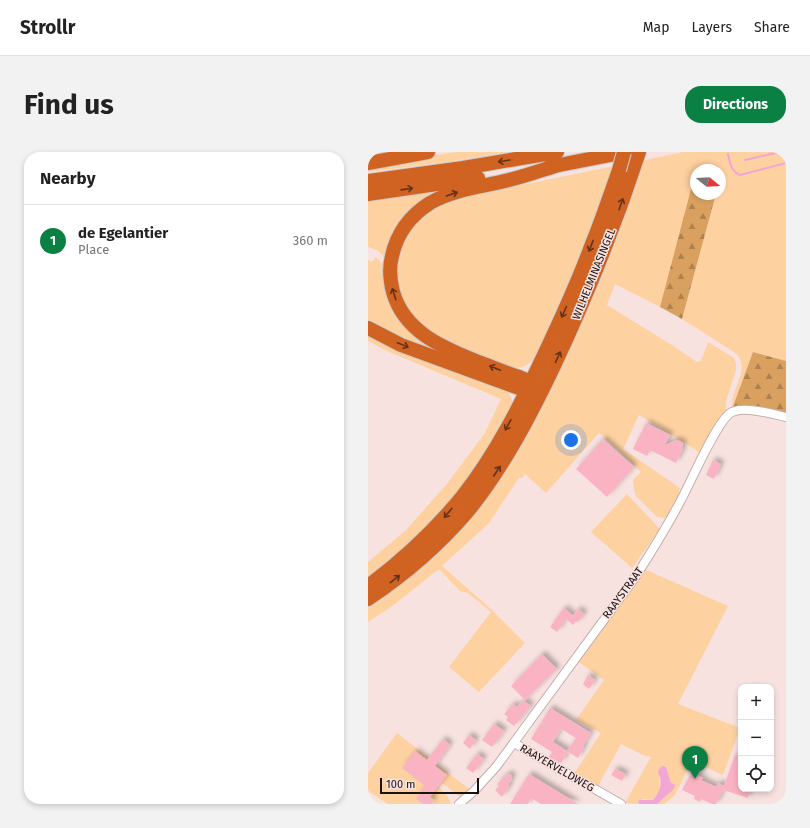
<!DOCTYPE html>
<meta charset="utf-8">
<style>
body{margin:0;font-family:"Fira Sans",sans-serif;background:#f2f2f2;color:#222}
.controls{position:absolute;right:12px;bottom:12px;display:grid;overflow:hidden;border-radius:8px;box-shadow:0 2px 6px #0003}
.controls button{width:36px;height:36px;display:grid;place-items:center;padding:0;border:0;border-bottom:1px solid #e0e0e0;background:#fff;color:#222;font:20px sans-serif}
.compass{position:absolute;left:322px;top:12px;width:36px;height:36px;border-radius:50%;background:#fff;box-shadow:0 2px 6px #0003;rotate:108deg}
.scale{position:absolute;left:12px;bottom:10px;width:99px;box-sizing:border-box;padding-left:4px;border:2px solid #1a1212;border-top:0;font-size:11px;line-height:14px;white-space:nowrap;color:#1a1212;-webkit-text-stroke:3px #f8e2df;paint-order:stroke}
.you{position:absolute;left:203px;top:288px;width:14px;height:14px;margin:-10px;border:3px solid #fff;border-radius:50%;background:#1a73e8;box-shadow:0 0 0 6px #1a73e833}
.badge{display:grid;place-items:center;width:26px;height:26px;border-radius:50%;background:#0b8043;color:#fff;font-size:13px;font-weight:700}
.pin{position:absolute;translate:-50% -33px;filter:drop-shadow(0 1px 2px #0008)}
.pin::after{content:'';position:absolute;top:21px;width:14px;height:12px;background:inherit;clip-path:polygon(0 0,100% 0,50% 100%)}
.list{margin:0;padding:0;list-style:none}
h2{display:flex;justify-content:space-between;align-items:center;height:52px;margin:0;padding:0 16px;font-size:17px}
h2 small{font-size:13px;font-weight:400;color:#767676}
.list li{display:grid;grid-template-columns:26px 1fr auto;gap:12px;align-items:center;box-sizing:border-box;height:72px;padding:0 16px;border-top:1px solid #e0e0e0}
.list b{display:block;font-size:15px;white-space:nowrap}
.list p{margin:0;font-size:13px;white-space:nowrap;color:#767676}
.list em{font-size:13px;font-style:normal;color:#767676}
.icon{flex:none;width:22px;height:22px;fill:none;stroke:currentColor;stroke-width:2;stroke-linecap:round;stroke-linejoin:round}
.map{position:relative;flex:none;width:418px;height:652px;overflow:hidden;border-radius:16px}
header{display:flex;align-items:center;gap:24px;box-sizing:border-box;height:56px;padding:0 20px;background:#fff;border-bottom:1px solid #e0e0e0}
header strong{font-size:19px}
nav{display:flex;gap:22px;margin-inline-start:auto;font-size:14px}
.intro{display:flex;align-items:center;justify-content:space-between;box-sizing:border-box;height:96px;padding:0 24px}
h1{margin:0;font-size:28px}
.button{padding:10px 18px;border-radius:16px;background:#0b8043;color:#fff;font-size:14px;font-weight:700}
main{display:flex;gap:24px;padding:0 24px}
aside{flex:1;background:#fff;border-radius:16px;box-shadow:0 2px 6px #0003}
.map>svg:first-child{display:block}
.grass{fill:#fed1a1}
.forest{fill:url(#forest-firs)}
.water{fill:#f2a6d4}
.lines{fill:none;stroke-linecap:round;stroke-linejoin:round}
.stream{stroke:#f2a6d4;stroke-width:2}
.building{fill:#fab3c3;fill-rule:evenodd;filter:url(#shadow)}
.street-casing{stroke:#c2adab;stroke-width:10}
.highway-casing{stroke:#cdcbcb;stroke-width:16}
.street{stroke:#fff;stroke-width:8}
.highway{stroke:#d06321;stroke-width:14}
.highway-bridge-casing{stroke:#cdcbcb;stroke-width:16;stroke-linecap:butt}
.highway-bridge{stroke:#d06321;stroke-width:14}
.oneway{stroke:#633218}
.labels{text-anchor:middle;dominant-baseline:central;stroke-width:3;stroke-linejoin:round;paint-order:stroke}
.street-label{font-size:11px;fill:#1a1212;stroke:#f8e2df}
</style>
<header>
<strong>Strollr</strong>
<nav><a>Map</a><a>Layers</a><a>Share</a></nav>
</header>
<div class="intro"><h1>Find us</h1><a class="button">Directions</a></div>
<main>
<aside>
<h2>Nearby<small></small></h2>
<ul class="list">
<li><span class="badge">1</span><div><b>de Egelantier</b><p>Place</p></div><em>360 m</em></li>
</ul>
</aside>
<div class="map">
<svg width="418" height="652" viewBox="0 0 418 652">
<defs>
<pattern id="forest-firs" width="22" height="20" patternUnits="userSpaceOnUse"><rect width="22" height="20" fill="#d9a060"/><path d="M5 1l3.5 6h-7zM16 11l3.5 6h-7z" fill="#af814e"/></pattern>
<filter id="shadow"><feDropShadow dx="3.5" dy="-3.5" stdDeviation="2" flood-color="#0004"/></filter>
</defs>
<rect width="100%" height="100%" fill="#f8e2df"/>
<g class="grass">
<polygon points="88,0 139,0 85,9 0,20 0,14"/>
<path d="M315 0H418V209L385 200 364 257C361 239 383 219 369 202L314 167 348 42H352V26L354 18H328V22L292 155 247 132 239 153 307 195 329 210 333 209 340 190 366 206 368 211V218L358 249V259L341 286 333 301 271 263 255 297 312 336 308 351 298 366 289 365 268 344 266 337 265 328 273 320 233 282H230L178 341 157 322 154 326H151L121 371 74 414 124 458 157 491 111 540 81 515 123 460 100 441 92 439 71 417 23 455 0 470V453L41 422 224 143 267 34 273 9Z"/>
<path d="M247 14 209 118 193 148 167 205C161 213 155 216 144 216L79 191 70 186 44 164 32 142 28 119 32 95 51 66 73 51 98 42 143 35Z"/>
<polygon points="88,38 61,50 20,108 9,98 0,95 0,48"/>
<polygon points="8,105 16,114 30,159 100,209 59,198 0,171 0,108 4,110"/>
<path d="M0 179 139 239C144 244 145 251 143 258L91 342 55 381 0 428V410L37 379 78 333 117 281 133 247 19 199 0 189Z"/>
<polygon points="259,342 292,377 264,416 223,380"/>
<path d="M276 417 360 454 310 552 372 576 355 623 324 609 307 643 296 652H289L301 642 303 631 298 615C297 618 294 621 292 623 289 632 296 637 285 648L275 647 270 651 272 652 257 651 283 605 275 603 253 592 229 636 206 622 233 581 208 568 236 528 211 510Z"/>
<polygon points="29,581 101,637 92,645 74,631 71,635 80,645 83,652 20,652 0,639 0,621"/>
</g>
<g class="forest">
<polygon points="327,22 328,42 348,42 314,167 292,155"/>
<polygon points="385,200 418,209 418,263 364,257"/>
</g>
<path class="water" d="M294 614 298 615 303 631 306 632 307 634 305 638 289 652H272L270 651 271 648H285C291 642 294 633 292 625 291 623 290 621 290 619Z"/>
<g class="lines">
<g class="stream">
<path d="M360 2C362 11 363 19 372 23L418 11"/>
<polyline points="377,8 412,0"/>
</g>
</g>
<g class="building">
<polygon points="278,271 302,283 297,293 309,288 315,291 315,293 314,297 315,297 308,311 282,298 279,304 265,297"/>
<polygon points="235,287 266,315 239,345 208,317"/>
<polygon points="345,308 353,312 346,327 338,323"/>
<polygon points="196,456 205,464 210,457 216,462 210,470 208,469 205,473 198,467 189,480 182,475"/>
<polygon points="174,502 189,517 157,548 143,534"/>
<polygon points="220,523 227,528 221,537 215,532"/>
<polygon points="155,548 163,554 146,574 138,568 140,565 136,562 145,552 149,555"/>
<path d="M182 556 223 581 215 594 216 595 210 606 200 600 193 611 181 605 184 600 163 587 173 571 177 573 174 569ZM193 577 208 586 199 599 185 590Z"/>
<polygon points="126,572 136,579 124,595 114,588"/>
<polygon points="101,583 108,588 102,597 95,591"/>
<polygon points="75,587 82,593 67,614 79,623 62,645 66,648 63,652 55,652 48,647 57,634 34,616 47,599 59,608"/>
<polygon points="109,602 116,607 105,621 98,616"/>
<polygon points="367,603 373,605 373,637 382,637 380,646 355,638 348,652 344,652 333,647 332,650 326,647 327,644 314,638 322,623 327,625 328,623 335,626 333,628 348,635 350,631 356,634"/>
<polygon points="247,617 258,622 254,629 243,623"/>
<polygon points="142,622 144,624 144,628 141,631 141,635 134,645 127,638 131,634 129,632 138,623"/>
<polygon points="161,622 197,644 210,652 173,652 163,646 160,652 142,652"/>
</g>
<g class="lines">
<defs>
<g id="street">
<polyline points="0,0 2,0"/>
<polyline points="146,591 253,652"/>
<path d="M91 652 106 639 128 615 268 424C284 399 299 375 313 348 322 332 350 266 364 260 378 254 404 262 418 265"/>
</g>
<g id="highway">
<polyline points="0,11 60,0"/>
<polyline points="181,15 258,0"/>
<polyline points="0,29 95,16 189,0"/>
<polyline points="0,42 110,26"/>
<polyline points="0,176 33,193 159,239 167,240"/>
<path d="M169 236 163 230 151 225C136 220 122 214 108 209 73 195 36 179 25 140 22 128 21 115 24 104 29 81 43 63 62 51 87 37 114 35 141 28 158 24 174 18 190 13"/>
<path d="M0 434C35 408 66 379 94 345 128 302 153 252 176 203 193 167 210 130 224 92 234 68 242 43 251 18"/>
<path d="M0 447C36 423 72 392 100 359 135 316 161 266 185 216 218 146 247 74 271 0"/>
</g>
</defs>
<use href="#street" class="street-casing"/>
<use href="#highway" class="highway-casing"/>
<use href="#street" class="street"/>
<use href="#highway" class="highway"/>
<defs>
<polyline id="highway-bridge" points="251,18 256,0"/>
</defs>
<use href="#highway-bridge" class="highway-bridge-casing"/>
<use href="#highway-bridge" class="highway-bridge"/>
</g>
<defs><path id="oneway-shaft" d="M-6 0H5M1.5-3L5.5 0L1.5 3" fill="none" stroke-width="1.6" stroke-linecap="round" stroke-linejoin="round"/></defs>
<g class="oneway">
<use href="#oneway-shaft" transform="translate(136 9) rotate(171)"/>
<use href="#oneway-shaft" transform="translate(39 37) rotate(-8)"/>
<use href="#oneway-shaft" transform="translate(84 42) rotate(-19)"/>
<use href="#oneway-shaft" transform="translate(253 52) rotate(-71)"/>
<use href="#oneway-shaft" transform="translate(223 94) rotate(111)"/>
<use href="#oneway-shaft" transform="translate(26 142) rotate(-108)"/>
<use href="#oneway-shaft" transform="translate(196 160) rotate(114)"/>
<use href="#oneway-shaft" transform="translate(35 193) rotate(22)"/>
<use href="#oneway-shaft" transform="translate(190 205) rotate(-65)"/>
<use href="#oneway-shaft" transform="translate(127 216) rotate(-159)"/>
<use href="#oneway-shaft" transform="translate(140 273) rotate(119)"/>
<use href="#oneway-shaft" transform="translate(129 319) rotate(-57)"/>
<use href="#oneway-shaft" transform="translate(80 361) rotate(130)"/>
<use href="#oneway-shaft" transform="translate(27 427) rotate(-38)"/>
</g>
<g class="labels">
<g class="street-label">
<text transform="translate(226 122) rotate(-68)">WILHELMINASINGEL</text>
<text transform="translate(255 441) rotate(-54)">RAAYSTRAAT</text>
<text transform="translate(189 616) rotate(30)">RAAYERVELDWEG</text>
</g>
</g>
</svg>
<div class="controls">
<button>+</button>
<button>−</button>
<button><svg class="icon" aria-label="locate" viewBox="0 0 24 24"><circle cx="12" cy="12" r="6"/><path d="M12 2v4M12 18v4M2 12h4M18 12h4"/></svg></button>
</div>
<svg class="compass" viewBox="-18 -18 36 36"><path d="M0-13l5 13h-10z" fill="#e53935"/><path d="M0 13l5-13h-10z" fill="#767676"/></svg>
<div class="scale">100 m</div>
<div class="you"></div>
<div class="pin badge" style="left:327px;top:627px">1</div>
</div>
</main>
